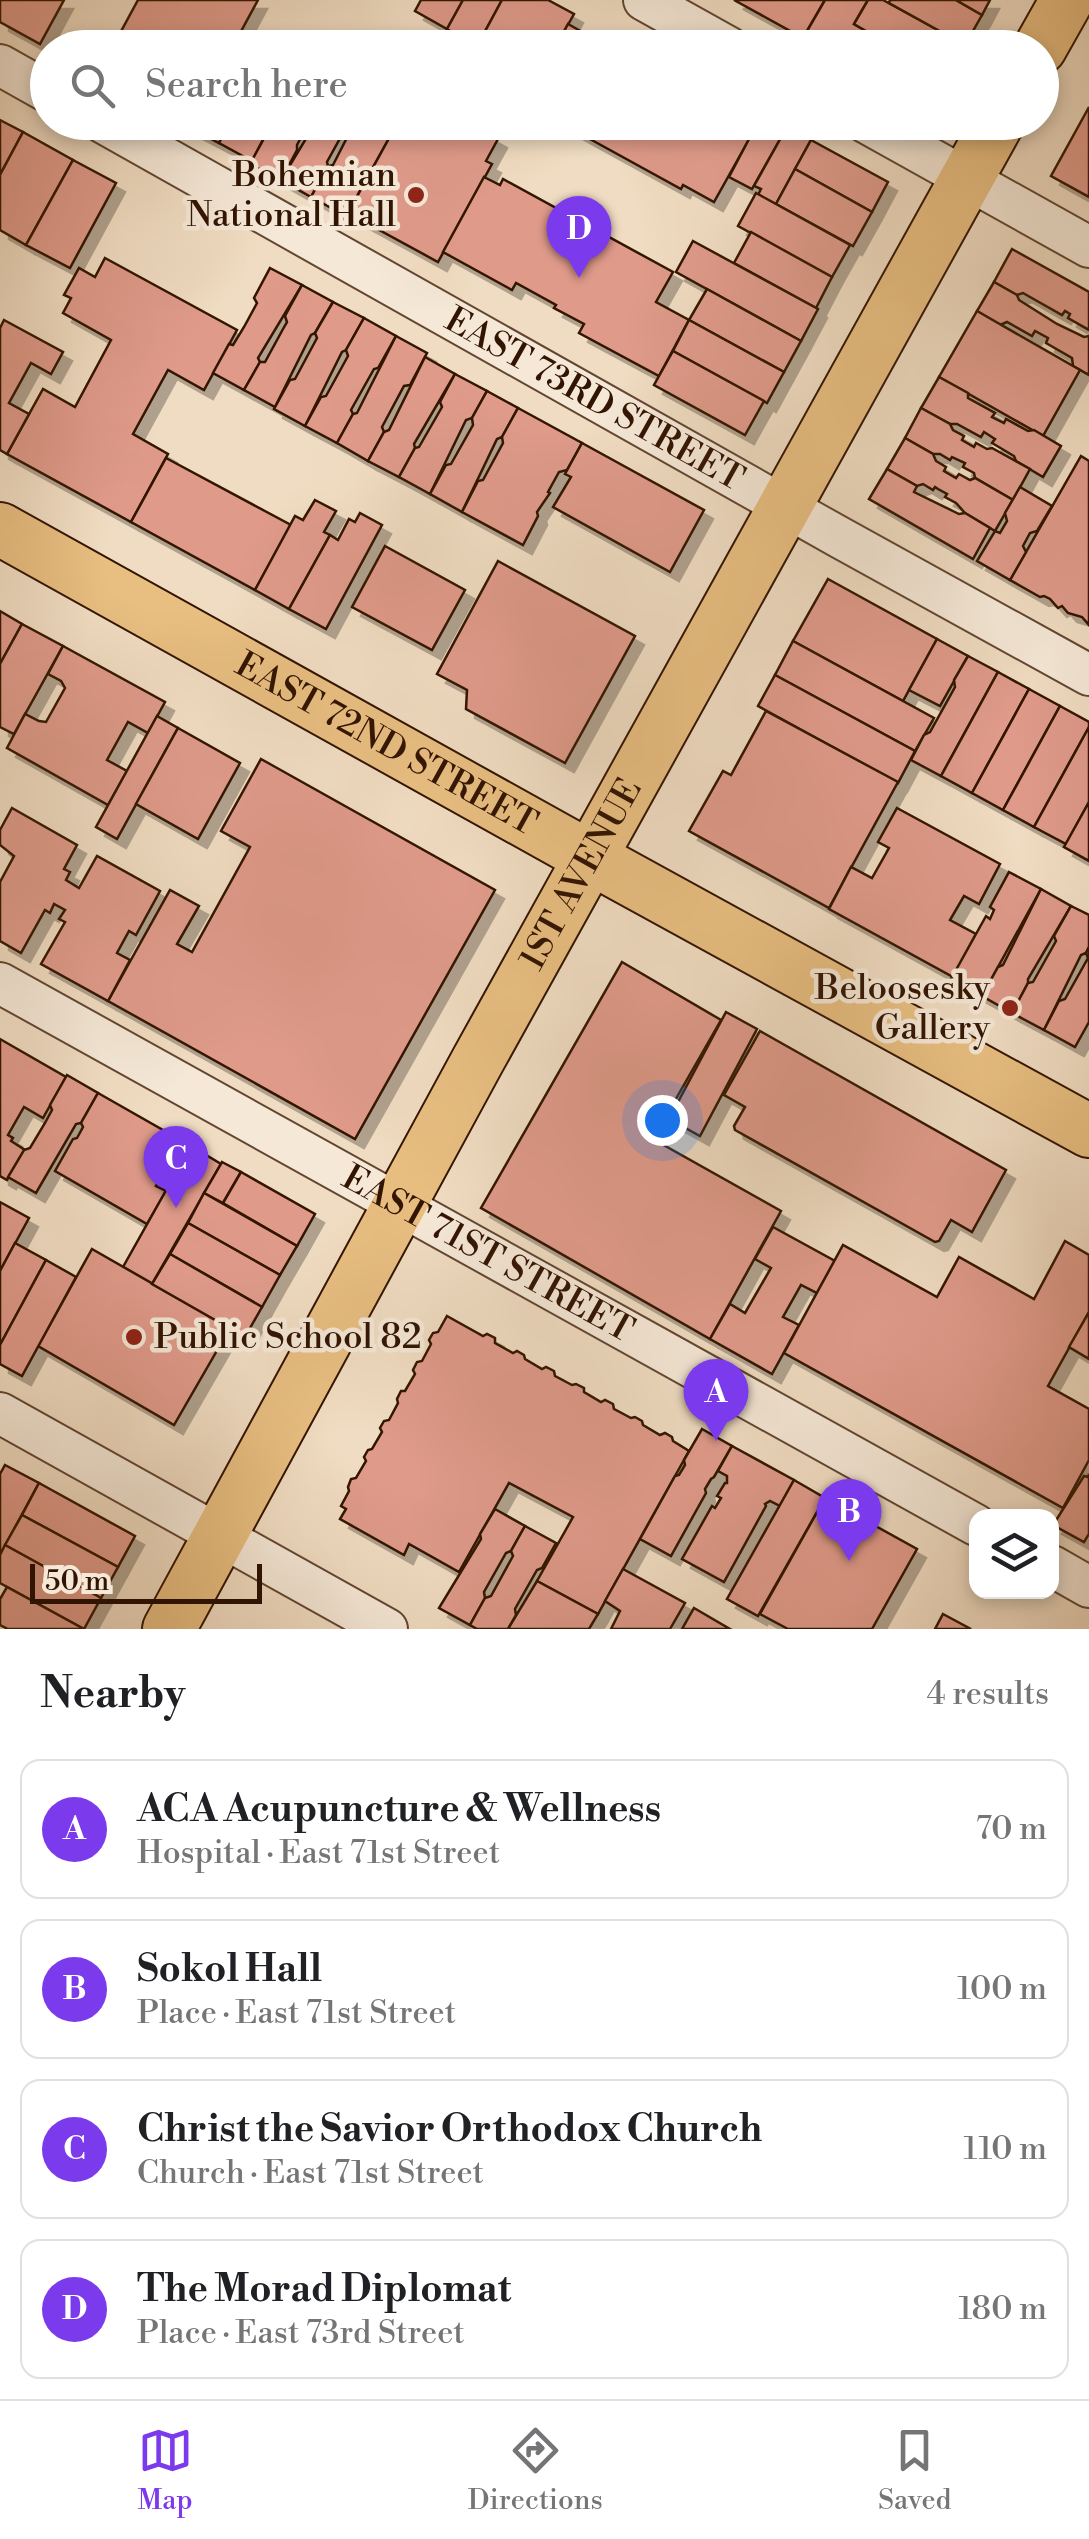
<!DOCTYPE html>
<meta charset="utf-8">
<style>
body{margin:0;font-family:"Libre Bodoni",serif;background:#f2f2f2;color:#202124}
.controls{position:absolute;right:30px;bottom:30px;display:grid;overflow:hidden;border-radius:20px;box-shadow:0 5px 15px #0003}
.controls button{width:90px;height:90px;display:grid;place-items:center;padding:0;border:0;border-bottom:2px solid #e0e0e0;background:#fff;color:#202124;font:50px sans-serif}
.scale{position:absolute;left:30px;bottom:25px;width:232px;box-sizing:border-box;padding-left:10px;border:5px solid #321402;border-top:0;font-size:28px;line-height:35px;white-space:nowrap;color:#321402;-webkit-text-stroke:8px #f5e8d7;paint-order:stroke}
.you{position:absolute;left:662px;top:1120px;width:35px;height:35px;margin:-25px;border:8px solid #fff;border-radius:50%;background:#1a73e8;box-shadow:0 0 0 15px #1a73e833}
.badge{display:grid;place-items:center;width:65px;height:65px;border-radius:50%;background:#7c3aed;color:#fff;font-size:32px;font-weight:700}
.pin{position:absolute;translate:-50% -82px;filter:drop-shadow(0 2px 5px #0008)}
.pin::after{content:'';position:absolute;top:52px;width:35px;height:30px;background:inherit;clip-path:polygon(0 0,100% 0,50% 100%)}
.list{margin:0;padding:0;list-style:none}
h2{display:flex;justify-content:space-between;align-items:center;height:130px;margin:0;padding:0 40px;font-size:42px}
h2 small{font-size:32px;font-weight:400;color:#757577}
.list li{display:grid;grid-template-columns:65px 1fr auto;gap:30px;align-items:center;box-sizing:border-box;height:140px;margin:0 20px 20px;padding:0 20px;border:2px solid #e0e0e0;border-radius:20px}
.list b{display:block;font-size:38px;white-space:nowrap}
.list p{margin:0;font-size:32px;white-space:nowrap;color:#757577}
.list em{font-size:32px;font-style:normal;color:#757577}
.icon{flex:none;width:55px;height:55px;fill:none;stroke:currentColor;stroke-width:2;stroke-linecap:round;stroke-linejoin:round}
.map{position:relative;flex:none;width:1089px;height:1629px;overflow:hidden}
.search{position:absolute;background:#fff;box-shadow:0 5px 15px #0003;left:30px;right:30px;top:30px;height:110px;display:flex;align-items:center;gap:25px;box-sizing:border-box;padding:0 35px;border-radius:55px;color:#757577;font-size:38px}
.sheet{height:770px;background:#fff}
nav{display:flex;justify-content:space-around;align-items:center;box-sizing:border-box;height:140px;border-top:2px solid #e0e0e0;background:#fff;font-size:28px;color:#757577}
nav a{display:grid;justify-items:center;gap:5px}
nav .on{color:#7c3aed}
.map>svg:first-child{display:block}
.building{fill:#df9a8a;stroke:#321402;stroke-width:2.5;filter:url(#shadow)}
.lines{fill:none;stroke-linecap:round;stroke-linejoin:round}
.minor-casing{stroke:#624632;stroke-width:44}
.major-casing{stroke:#321402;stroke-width:56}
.minor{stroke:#f5e8d7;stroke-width:40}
.major{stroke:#e8be81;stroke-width:52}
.poi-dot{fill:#8f2418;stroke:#f5e8d7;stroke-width:4}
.labels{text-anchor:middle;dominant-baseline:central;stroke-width:9;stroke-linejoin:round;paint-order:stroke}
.poi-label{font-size:35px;fill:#321402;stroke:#f5e8d7;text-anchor:end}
.street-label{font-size:35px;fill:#321402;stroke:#f5e8d7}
</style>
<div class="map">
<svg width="1089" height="1629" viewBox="0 0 1089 1629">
<defs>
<filter id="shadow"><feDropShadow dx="9" dy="9" stdDeviation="0" flood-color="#0004"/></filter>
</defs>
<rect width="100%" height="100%" fill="#f0dcc2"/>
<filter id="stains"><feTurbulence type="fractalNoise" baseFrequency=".002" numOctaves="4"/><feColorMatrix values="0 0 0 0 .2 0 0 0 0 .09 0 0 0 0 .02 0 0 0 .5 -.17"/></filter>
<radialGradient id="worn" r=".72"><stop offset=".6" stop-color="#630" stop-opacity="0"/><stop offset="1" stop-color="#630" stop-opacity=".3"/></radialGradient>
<g class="building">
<polygon points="0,0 64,0 40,44 0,22"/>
<polygon points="138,0 258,0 232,48 112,48"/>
<polygon points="421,0 463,0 447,29 415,11"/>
<polygon points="463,0 502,0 476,48 452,48 458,36 447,29"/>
<polygon points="502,0 548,0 574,14 555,48 476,48"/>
<polygon points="734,0 825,0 803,38"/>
<polygon points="825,0 868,0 854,24 895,48 820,48 803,38"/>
<polygon points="868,0 883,0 965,45 964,48 895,48 854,24"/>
<polygon points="890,0 956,0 982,15 965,45 889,3"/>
<polygon points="956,0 990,0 982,15"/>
<polygon points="568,24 602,43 605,37 624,48 555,48"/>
<polygon points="1089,107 1089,197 1051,176"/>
<polygon points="0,120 23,132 1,173 0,172"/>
<polygon points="191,122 230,122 219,143 188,127"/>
<polygon points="230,122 272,122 252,161 219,143"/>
<polygon points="276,122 309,122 297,145 297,150 281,180 250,164 267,133"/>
<polygon points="316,122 349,122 327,162 328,166 311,197 281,180"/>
<polygon points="355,122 398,122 346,216 311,197 328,166 333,165"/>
<polygon points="398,122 467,122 498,139 486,161 492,164 438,262 348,213"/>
<polygon points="559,122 747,122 756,127 714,202 683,185 681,189"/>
<polygon points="758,122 780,122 787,127 752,189 729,177"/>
<polygon points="787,127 811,140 776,204 758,195 761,189 754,186"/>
<polygon points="23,132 73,160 26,245 0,230 0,175"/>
<polygon points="811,140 888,182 872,212 795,169"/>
<polygon points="73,160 116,183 70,268 26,245"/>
<polygon points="795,169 872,212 853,246 776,204"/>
<polygon points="484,177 500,185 503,179 673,272 656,302 689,320 659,376 579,333 584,324 554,308 556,305 516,283 512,290 443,252"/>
<polygon points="756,193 850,245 832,277 738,226"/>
<polygon points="751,232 832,277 816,308 734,263"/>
<polygon points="693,241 818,309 801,341 676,272"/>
<polygon points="1012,249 1089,292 1089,330 1068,318 1070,314 1065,311 1062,315 1023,293 1017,295 994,282"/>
<polygon points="105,258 237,330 204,390 168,370 133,434 168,454 131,522 7,454 43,389 75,407 111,340 63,313 71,298 64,295 79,268 95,277"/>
<polygon points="270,268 302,285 258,358 260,362 244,390 213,373 229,344 233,345 244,327 257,303 254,298"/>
<polygon points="994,282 1017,295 1019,300 1057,324 1084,337 1089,336 1089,375 1073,366 1072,358 1046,343 1048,338 1035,331 1032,336 1007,322 1000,325 977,311"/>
<polygon points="302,285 333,302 315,333 311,335 275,407 244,390 260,362 265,362 283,329 287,322 285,316"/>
<polygon points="707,289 801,341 784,372 689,320"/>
<polygon points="333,302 364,318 346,350 342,352 305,426 274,409 290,380 295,379 317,338 315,333"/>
<polygon points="977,311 1080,370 1043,436 939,377"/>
<polygon points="364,318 396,336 378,368 374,369 351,410 353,414 337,443 305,426 321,397 326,396 348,356 346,350"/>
<polygon points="4,320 63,352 51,374 31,363 9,403 29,414 7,454 0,450 0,328"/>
<polygon points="689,320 784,372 767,403 673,351"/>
<polygon points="396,336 427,353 410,385 404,386 382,427 384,432 368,461 337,443 353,414 357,413"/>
<polygon points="673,351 764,401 745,435 654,385"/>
<polygon points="425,357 455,374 414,444 415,448 399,477 368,461 384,432 389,430"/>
<polygon points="455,374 487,391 472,418 466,420 430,494 399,477 415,448 419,447 442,407 440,402"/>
<polygon points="939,377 968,393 968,398 995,413 992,417 1004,423 1006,419 1028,431 1034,430 1061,446 1043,477 1016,461 1014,456 992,443 995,439 984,432 981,437 957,424 950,424 921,408"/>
<polygon points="487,391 518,408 502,437 497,439 462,512 430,494 446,465 451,464 473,425 472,418"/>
<polygon points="518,408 582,443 567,470 559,472 548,492 550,493 537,512 538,516 523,545 462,512 478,481 483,480 503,443 502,437"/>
<polygon points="921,408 950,424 953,430 964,436 962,440 974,447 976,443 987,449 992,448 1030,469 1013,500 975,478 974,473 963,467 965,463 952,457 950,460 940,454 933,454 905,438"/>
<polygon points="905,438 933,454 936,461 946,467 944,471 956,478 959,474 970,480 975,478 1013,500 995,531 965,513 956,503 945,497 947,494 938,489 935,487 933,490 923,484 917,486 887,469"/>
<polygon points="582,443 704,510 670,572 553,507 571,477 565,474"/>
<polygon points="1081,456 1089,461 1089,625 1082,617 1068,613 1062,606 1058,608 1050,599 1044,596 1040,597 1010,580"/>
<polygon points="166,458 291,525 255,590 131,522"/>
<polygon points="887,469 917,486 914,492 959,514 965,513 990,528 973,559 869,499"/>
<polygon points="1020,487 1052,506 1037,531 1030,533 1023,546 1026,552 1010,580 977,561 995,531 1000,533 1007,521 1005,513"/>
<polygon points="315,500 336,511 324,532 330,535 289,609 255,590 295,516 303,520"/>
<polygon points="360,513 382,525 326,629 289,609 330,535 338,540 349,519 355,522"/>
<polygon points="385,546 465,590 432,650 352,607"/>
<polygon points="498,561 635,636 565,763 466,709 467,690 437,674"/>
<polygon points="828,579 937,639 903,701 793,641"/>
<polygon points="0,611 22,624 0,664"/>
<polygon points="22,624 63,646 14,734 0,727 0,664"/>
<polygon points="937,639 968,656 940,706 909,690"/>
<polygon points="793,641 934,718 915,751 775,675"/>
<polygon points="63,646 165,702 148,733 128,722 107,760 127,771 108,805 7,748 25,714 39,721 46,722 65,688 61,681 48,674"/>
<polygon points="968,656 998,672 941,776 911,760 924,735 930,732 955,687 954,680"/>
<polygon points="998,672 1029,689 972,793 941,776"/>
<polygon points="775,675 915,751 898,783 758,706"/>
<polygon points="1029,689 1060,706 1003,810 972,793"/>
<polygon points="1060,706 1089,722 1089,727 1034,827 1003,810"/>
<polygon points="766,711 898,782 829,908 689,831 723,771 731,775"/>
<polygon points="157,716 178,728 117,839 96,827"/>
<polygon points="1089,727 1089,802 1066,844 1034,827"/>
<polygon points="178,728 240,763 198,839 136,804"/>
<polygon points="261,759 495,890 355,1139 108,1001 170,890 199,906 177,944 192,952 250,847 221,831"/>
<polygon points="1089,802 1089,861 1064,847"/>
<polygon points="12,808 77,845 64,869 70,872 66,880 79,888 97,856 160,891 136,935 129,931 117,953 130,960 108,1001 41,964 65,922 59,919 65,910 54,904 50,913 45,910 21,953 0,941 0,882 14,856 0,845 0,830"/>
<polygon points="897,808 1000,864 979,904 964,896 950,920 976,934 953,977 829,909 851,867 872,878 889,848 878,842"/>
<polygon points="1009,872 1041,889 982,996 951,979 986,916 990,919 994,910 990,907"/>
<polygon points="1041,889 1071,906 1028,979 1028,983 1012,1013 982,996 998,967 1003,965"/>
<polygon points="1071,906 1089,915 1089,947 1086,953 1081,955 1044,1030 1012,1013 1028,983 1033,982 1056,941 1054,936"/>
<polygon points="1089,947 1089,1022 1075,1047 1044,1030 1059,1001 1065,999 1088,958 1086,953"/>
<polygon points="622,962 721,1020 653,1139 781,1211 710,1339 481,1208"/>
<polygon points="726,1012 757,1029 700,1136 669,1119"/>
<polygon points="760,1031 1006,1170 972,1232 951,1220 939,1241 935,1242 735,1130 734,1126 745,1107 724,1095"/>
<polygon points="0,1039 66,1077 43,1118 24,1107 8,1135 13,1138 11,1141 25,1150 7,1180 0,1176"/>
<polygon points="67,1075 98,1093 81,1123 76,1124 36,1193 8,1177 24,1150 30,1148 45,1123 52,1110 50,1105"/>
<polygon points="98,1093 191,1146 173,1177 164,1172 156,1186 166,1191 147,1224 55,1171 73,1139 77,1138 83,1127 81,1123"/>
<polygon points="191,1146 221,1164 152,1284 123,1267"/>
<polygon points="222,1162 241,1172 223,1203 204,1193"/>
<polygon points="241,1172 315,1214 297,1246 223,1203"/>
<polygon points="204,1193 297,1246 280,1275 188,1223"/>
<polygon points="0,1202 29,1218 0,1271"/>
<polygon points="188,1223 280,1275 262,1307 170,1254"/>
<polygon points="773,1227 835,1261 817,1293 801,1285 783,1317 799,1325 772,1374 710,1339 730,1304 745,1313 771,1268 755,1259"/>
<polygon points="1065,1241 1089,1255 1089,1312 1048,1386 1089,1409 1089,1460 1063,1508 784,1353 843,1245 937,1297 959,1257 1034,1299"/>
<polygon points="15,1243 46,1260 0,1345 0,1271"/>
<polygon points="92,1249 230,1328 174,1425 38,1346"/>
<polygon points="170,1254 262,1307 245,1337 152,1284"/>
<polygon points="46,1260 76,1277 22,1376 0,1364 0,1345"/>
<polygon points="1089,1312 1089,1359 1069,1347"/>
<polygon points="447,1316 483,1336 487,1334 495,1338 495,1343 513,1353 517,1351 524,1355 525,1359 542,1369 546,1367 554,1371 555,1376 572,1385 576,1384 584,1388 584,1392 601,1402 605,1400 613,1404 614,1409 631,1418 635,1417 642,1421 643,1425 660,1435 665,1433 672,1437 673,1441 689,1451 598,1614 537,1581 573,1517 509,1483 459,1572 409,1544 404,1555 340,1519 346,1509 341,1506 349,1491 348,1487 351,1479 356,1478 366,1461 364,1457 368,1450 372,1449 382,1432 380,1428 384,1421 389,1420 398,1403 397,1399 401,1391 405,1391 415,1374 413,1370 417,1362 422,1361 431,1344 429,1340 433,1333 438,1332"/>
<polygon points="702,1429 732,1446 714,1477 711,1479 705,1489 706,1493 671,1556 640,1539 675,1476 679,1475 685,1465 684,1460"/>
<polygon points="732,1446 794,1480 780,1506 770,1501 765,1504 766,1506 724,1582 682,1559 712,1506 715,1508 721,1498 717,1496 725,1483 727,1483 727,1476 718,1471"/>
<polygon points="5,1465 39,1483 0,1555 0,1474"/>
<polygon points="1089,1474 1089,1534 1084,1542 1053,1525 1084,1476 1088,1477"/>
<polygon points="794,1480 825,1498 758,1616 727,1599"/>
<polygon points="39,1483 135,1536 118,1567 22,1515"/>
<polygon points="825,1498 917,1549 872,1629 788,1629 760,1614"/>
<polygon points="495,1509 525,1526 511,1551 506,1553 484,1592 485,1598 470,1625 439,1608 481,1539 480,1534"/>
<polygon points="22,1515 118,1567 101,1598 5,1545"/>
<polygon points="525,1526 556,1543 542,1568 537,1570 515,1609 516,1615 508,1629 477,1629 470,1625 485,1598 491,1596 513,1556 511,1551"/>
<polygon points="5,1545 101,1598 84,1629 0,1583 0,1555"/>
<polygon points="623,1569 685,1603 670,1629 611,1629 620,1611 605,1601"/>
<polygon points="537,1581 598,1614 589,1629 508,1629"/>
<polygon points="7,1587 84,1629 8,1629 0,1625 0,1599"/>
<polygon points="694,1608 730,1629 682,1629"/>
<polygon points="943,1614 971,1629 935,1629"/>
</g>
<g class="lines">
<defs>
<g id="minor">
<polyline points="644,0 730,48"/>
<polyline points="0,65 48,92"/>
<path id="s1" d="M102 122 839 537 1089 675"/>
<polyline points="865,122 1089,247"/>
<path id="s2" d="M0 983 976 1525"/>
<polyline points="0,1413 387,1629"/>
<polyline points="1052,1566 1089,1587"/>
</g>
<g id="major">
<polyline points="1040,48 1067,0"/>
<path id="s3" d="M0 529 591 858 1089 1131"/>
<path id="s4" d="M169 1629 478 1060 998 122"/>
</g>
</defs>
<use href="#minor" class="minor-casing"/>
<use href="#major" class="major-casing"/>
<use href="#minor" class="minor"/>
<use href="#major" class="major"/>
</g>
<g class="poi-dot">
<circle cx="416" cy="195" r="10"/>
<circle cx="1010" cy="1008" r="10"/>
<circle cx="134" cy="1337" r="10"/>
</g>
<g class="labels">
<g class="poi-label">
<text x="396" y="175">Bohemian<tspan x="396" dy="40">National Hall</tspan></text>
<text x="990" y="988">Beloosesky<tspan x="990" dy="40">Gallery</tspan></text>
<text x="154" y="1337" text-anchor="start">Public School 82</text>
</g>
<g class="street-label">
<text stroke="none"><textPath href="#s1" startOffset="565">EAST 73RD STREET</textPath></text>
<text stroke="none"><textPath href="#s3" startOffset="442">EAST 72ND STREET</textPath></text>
<text stroke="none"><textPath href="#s4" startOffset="860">1ST AVENUE</textPath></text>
<text stroke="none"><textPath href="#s2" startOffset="558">EAST 71ST STREET</textPath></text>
</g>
</g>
<rect width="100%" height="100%" filter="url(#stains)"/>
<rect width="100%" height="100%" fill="url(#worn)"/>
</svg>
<div class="controls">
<button><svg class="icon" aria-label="layers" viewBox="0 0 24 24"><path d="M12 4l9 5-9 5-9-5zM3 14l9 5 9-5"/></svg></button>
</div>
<div class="scale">50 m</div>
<div class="you"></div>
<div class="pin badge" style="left:716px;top:1441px">A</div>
<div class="pin badge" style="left:849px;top:1561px">B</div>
<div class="pin badge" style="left:176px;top:1208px">C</div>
<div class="pin badge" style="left:579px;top:278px">D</div>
<div class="search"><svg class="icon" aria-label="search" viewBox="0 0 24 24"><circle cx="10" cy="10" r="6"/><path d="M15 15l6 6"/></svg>Search here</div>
</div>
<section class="sheet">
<h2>Nearby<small>4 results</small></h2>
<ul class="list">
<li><span class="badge">A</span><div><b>ACA Acupuncture &amp; Wellness</b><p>Hospital · East 71st Street</p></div><em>70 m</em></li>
<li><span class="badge">B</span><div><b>Sokol Hall</b><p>Place · East 71st Street</p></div><em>100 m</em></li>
<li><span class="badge">C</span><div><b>Christ the Savior Orthodox Church</b><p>Church · East 71st Street</p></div><em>110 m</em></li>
<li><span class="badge">D</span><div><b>The Morad Diplomat</b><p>Place · East 73rd Street</p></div><em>180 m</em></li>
</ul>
</section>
<nav>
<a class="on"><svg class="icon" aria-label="map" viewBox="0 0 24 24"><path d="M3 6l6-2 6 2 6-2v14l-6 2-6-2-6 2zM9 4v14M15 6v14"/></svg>Map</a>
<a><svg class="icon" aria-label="directions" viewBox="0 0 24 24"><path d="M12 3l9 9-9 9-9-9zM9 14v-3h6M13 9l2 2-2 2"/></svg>Directions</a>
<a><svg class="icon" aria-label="saved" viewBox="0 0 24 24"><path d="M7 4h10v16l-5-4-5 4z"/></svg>Saved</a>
</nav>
